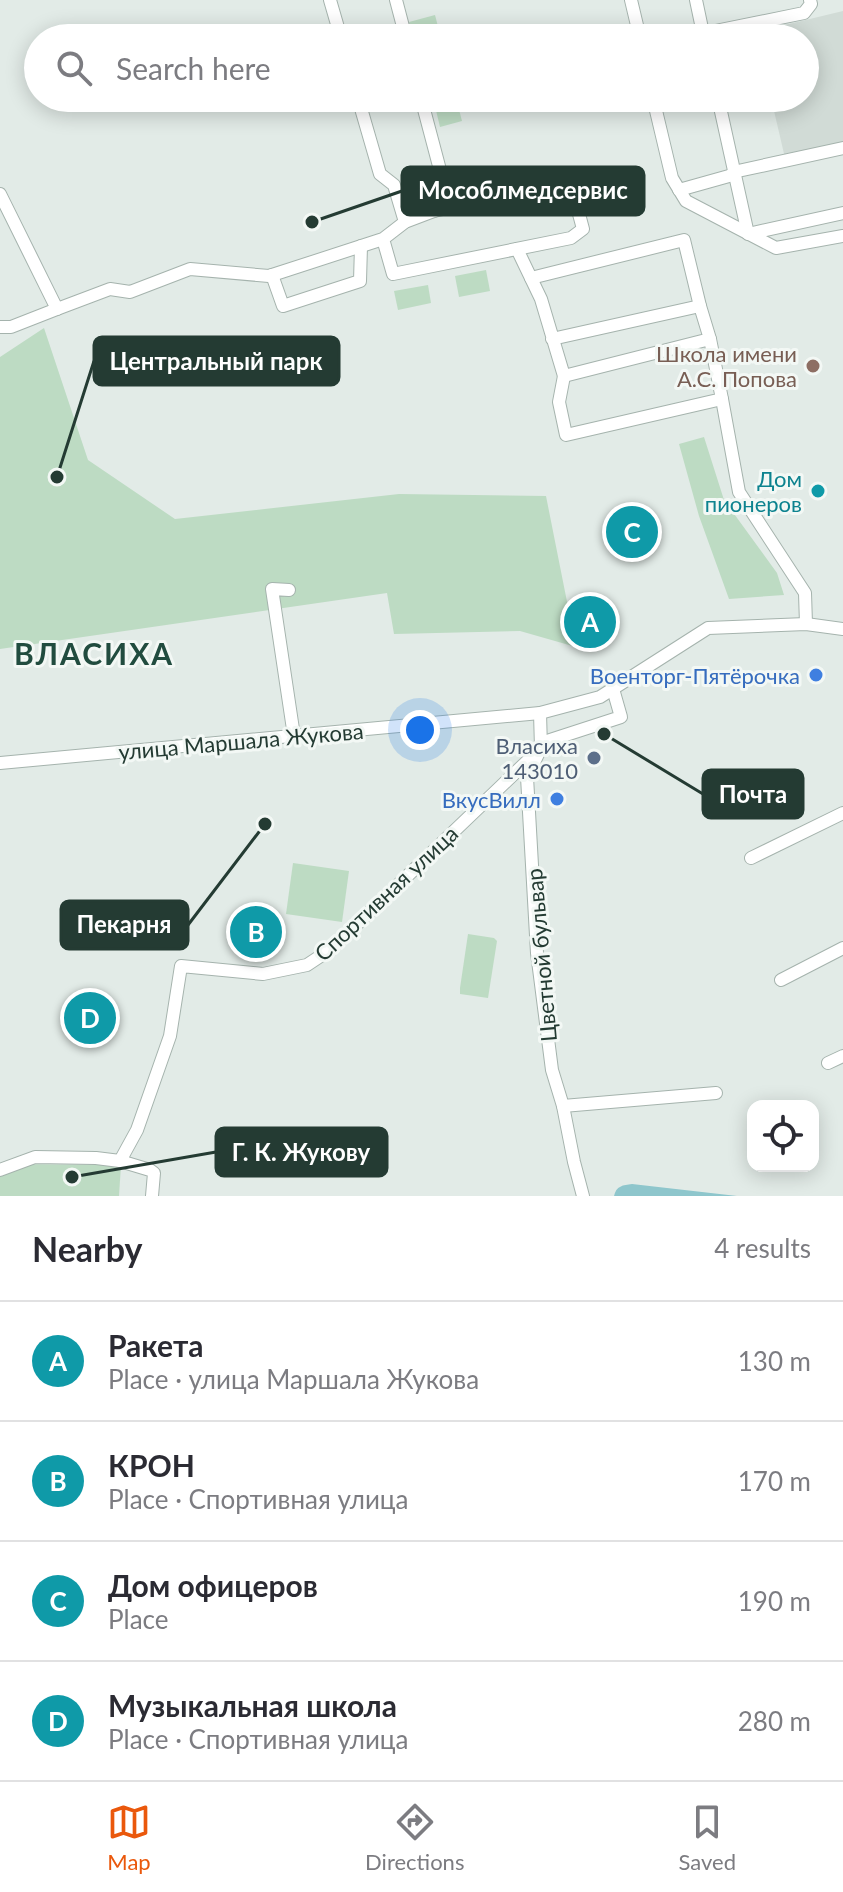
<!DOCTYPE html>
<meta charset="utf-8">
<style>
body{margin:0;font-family:Lato,sans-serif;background:#f7f7f7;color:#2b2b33}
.controls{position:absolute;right:24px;bottom:24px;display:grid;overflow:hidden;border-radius:16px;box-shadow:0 4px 20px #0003}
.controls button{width:72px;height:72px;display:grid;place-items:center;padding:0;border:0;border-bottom:2px solid #e1e1e2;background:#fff;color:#2b2b33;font:40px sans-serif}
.you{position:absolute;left:420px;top:730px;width:28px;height:28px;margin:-20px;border:6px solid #fff;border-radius:50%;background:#1a73e8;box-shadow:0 0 0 12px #1a73e833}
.badge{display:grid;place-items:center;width:52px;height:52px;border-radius:50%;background:#ea580c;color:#fff;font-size:26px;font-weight:700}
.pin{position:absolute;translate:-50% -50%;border:4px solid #fff;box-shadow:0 2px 8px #0006}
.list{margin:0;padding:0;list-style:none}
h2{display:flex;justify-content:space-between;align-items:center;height:104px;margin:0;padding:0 32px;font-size:34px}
h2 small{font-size:26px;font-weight:400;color:#7c7c81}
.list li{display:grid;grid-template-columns:52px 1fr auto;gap:24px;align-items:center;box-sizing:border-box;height:120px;padding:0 32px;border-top:2px solid #e1e1e2}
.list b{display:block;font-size:30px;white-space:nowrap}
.list p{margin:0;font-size:26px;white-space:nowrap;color:#7c7c81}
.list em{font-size:26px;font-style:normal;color:#7c7c81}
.icon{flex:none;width:44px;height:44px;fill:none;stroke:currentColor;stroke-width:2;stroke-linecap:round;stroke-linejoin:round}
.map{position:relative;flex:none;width:843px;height:1196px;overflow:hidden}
.search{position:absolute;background:#fff;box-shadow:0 4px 20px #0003;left:24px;right:24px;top:24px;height:88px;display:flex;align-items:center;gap:20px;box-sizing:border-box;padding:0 28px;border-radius:44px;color:#7c7c81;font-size:30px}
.sheet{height:584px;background:#fff}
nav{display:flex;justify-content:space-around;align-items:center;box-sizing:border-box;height:112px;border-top:2px solid #e1e1e2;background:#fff;font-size:22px;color:#7c7c81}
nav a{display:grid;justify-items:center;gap:4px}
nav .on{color:#ea580c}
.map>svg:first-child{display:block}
.built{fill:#d1dbd6}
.green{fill:#bddbc3}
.water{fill:#8ec6cc}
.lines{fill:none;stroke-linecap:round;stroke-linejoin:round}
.minor-casing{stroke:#a5b3ad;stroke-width:14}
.minor{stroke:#fff;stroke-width:12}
.education-dot{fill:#8d6e63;stroke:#f3f8f5;stroke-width:3}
.culture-dot{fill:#0f9aa8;stroke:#f3f8f5;stroke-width:3}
.shop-dot{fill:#3f7fe0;stroke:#f3f8f5;stroke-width:3}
.service-dot{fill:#5c6f8a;stroke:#f3f8f5;stroke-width:3}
.labels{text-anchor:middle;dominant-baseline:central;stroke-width:6;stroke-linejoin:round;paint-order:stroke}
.education-label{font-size:22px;fill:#785e54;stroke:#f3f8f5;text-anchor:end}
.culture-label{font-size:22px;fill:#0d838f;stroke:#f3f8f5;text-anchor:end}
.shop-label{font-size:22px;fill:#366cbe;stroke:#f3f8f5;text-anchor:end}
.street-label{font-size:22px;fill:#243b33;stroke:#f3f8f5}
.service-label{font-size:22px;fill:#4e5e75;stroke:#f3f8f5;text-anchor:end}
.district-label{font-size:30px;font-weight:bold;letter-spacing:2px;fill:#214c3f;stroke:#f3f8f5}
.leader{fill:none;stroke:#243b33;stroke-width:3}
.callout-dot{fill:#243b33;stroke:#f3f8f5;stroke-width:3}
.callout{fill:#243b33;stroke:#243b33;stroke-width:3}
.callout-label{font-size:24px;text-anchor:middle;font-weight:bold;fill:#fff}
</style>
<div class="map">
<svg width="843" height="1196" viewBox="0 0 843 1196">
<rect width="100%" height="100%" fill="#e2ebe7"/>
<polygon class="built" points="843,11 843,145 785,158 771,98 805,98 805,38 757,38 756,32"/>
<g class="green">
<polygon points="435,15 441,38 413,38 409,22"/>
<polygon points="433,98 456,98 462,121 440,127"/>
<polygon points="486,270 490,291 459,297 455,276"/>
<polygon points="428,285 431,303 398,310 394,291"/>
<polygon points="44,328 88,460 175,519 399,494 546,496 576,647 520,631 394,634 387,593 0,649 0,357"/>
<polygon points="704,437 724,500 777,573 784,595 729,599 699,516 679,444"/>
<polygon points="293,863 349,871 342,922 286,914"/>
<polygon points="468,934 494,938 497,941 488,998 460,994 460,988"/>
<polygon points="0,1164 121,1165 119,1196 0,1196"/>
</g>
<path class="water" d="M632 1184 737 1196H614C616 1186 623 1185 632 1184Z"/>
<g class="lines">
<defs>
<g id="minor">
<polyline points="330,0 341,38"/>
<polyline points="396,0 406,38"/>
<polyline points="631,0 640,38"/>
<polyline points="696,0 704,38"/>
<polyline points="681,38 804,13 811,4 810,0"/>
<polyline points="358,98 380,174 394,185 405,222"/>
<polyline points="421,98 444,185 434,211"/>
<polyline points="653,98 672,178 686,201 776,248 843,236"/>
<polyline points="718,98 748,234 843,213"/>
<polyline points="679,190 729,176 738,171 843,148"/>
<polyline points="0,194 57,309 11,327 0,327"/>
<polyline points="517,249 541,299 564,376 710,339 700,306 552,339"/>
<polyline points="272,275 283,306 360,281 361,246"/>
<polyline points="531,278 684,240 700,306"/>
<polyline points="57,309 110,289 130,292 190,269 269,276 383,239 405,222 434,211 562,182 572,188 583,229 571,238 393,274 383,239"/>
<polyline points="564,376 559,402 566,435 722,399 710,339"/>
<polyline points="722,399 739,492 805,593 806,624"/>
<polyline points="289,590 272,589 294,736"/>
<polyline points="540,713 541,748 527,777 537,953 552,1070 563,1106 574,1162 583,1196"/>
<polyline points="541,743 621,717 613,689"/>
<polyline points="0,763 540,713 600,697 708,628 806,624 843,629"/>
<polyline points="751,858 843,813"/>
<polyline points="781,980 843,948"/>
<polyline points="828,1063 843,1056"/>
<polyline points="563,1106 716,1093"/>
<polyline points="0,1170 35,1157 96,1158 120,1161"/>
<polyline points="152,1196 154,1173 150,1170 120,1161 137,1130 170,1036 181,966 263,974 307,965 331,949 541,748"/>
</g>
</defs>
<use href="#minor" class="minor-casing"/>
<use href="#minor" class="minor"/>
</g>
<circle class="education-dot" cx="813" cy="366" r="8"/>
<circle class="culture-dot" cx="818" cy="491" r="8"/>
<g class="shop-dot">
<circle cx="816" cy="675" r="8"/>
<circle cx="557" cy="799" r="8"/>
</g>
<circle class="service-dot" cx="594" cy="758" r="8"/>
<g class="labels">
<g class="education-label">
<text x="797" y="353">Школа имени<tspan x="797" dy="25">А.С. Попова</tspan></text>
</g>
<g class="culture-label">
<text x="802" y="478">Дом<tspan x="802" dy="25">пионеров</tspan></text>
</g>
<g class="shop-label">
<text x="800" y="675">Военторг-Пятёрочка</text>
<text x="541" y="799">ВкусВилл</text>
</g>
<g class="street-label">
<text transform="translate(241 741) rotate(-5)">улица Маршала Жукова</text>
<text transform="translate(386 893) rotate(-43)">Спортивная улица</text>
<text transform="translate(541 955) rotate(-95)">Цветной бульвар</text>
</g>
<g class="service-label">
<text x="578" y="745">Власиха<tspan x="578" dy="25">143010</tspan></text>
</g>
<g class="district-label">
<text x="94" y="653">ВЛАСИХА</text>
</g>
</g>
<path class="leader" d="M312 222L402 191M57 477L94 361M604 734L703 794M265 824L188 925M72 1177L216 1152"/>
<g class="callout-dot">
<circle cx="312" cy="222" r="8"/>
<circle cx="57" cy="477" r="8"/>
<circle cx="604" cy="734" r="8"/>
<circle cx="265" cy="824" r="8"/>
<circle cx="72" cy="1177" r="8"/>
</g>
<g class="callout">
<rect x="402" y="167" width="242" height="48" rx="8"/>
<rect x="94" y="337" width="245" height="48" rx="8"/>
<rect x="703" y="770" width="100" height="48" rx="8"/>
<rect x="61" y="901" width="127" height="48" rx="8"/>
<rect x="216" y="1128" width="171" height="48" rx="8"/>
</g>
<g class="callout-label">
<text x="523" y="199">Мособлмедсервис</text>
<text x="216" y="370">Центральный парк</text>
<text x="753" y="803">Почта</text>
<text x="124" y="933">Пекарня</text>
<text x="301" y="1161">Г. К. Жукову</text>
</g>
</svg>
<div class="controls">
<button><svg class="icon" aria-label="locate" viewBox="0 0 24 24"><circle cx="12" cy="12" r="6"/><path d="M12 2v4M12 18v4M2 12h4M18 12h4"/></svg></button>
</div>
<div class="you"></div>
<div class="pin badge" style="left:590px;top:622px;background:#0f9aa8">A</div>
<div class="pin badge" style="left:256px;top:932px;background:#0f9aa8">B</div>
<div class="pin badge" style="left:632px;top:532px;background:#0f9aa8">C</div>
<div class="pin badge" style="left:90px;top:1018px;background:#0f9aa8">D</div>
<div class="search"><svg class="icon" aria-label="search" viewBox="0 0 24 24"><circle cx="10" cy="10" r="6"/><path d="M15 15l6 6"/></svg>Search here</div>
</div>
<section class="sheet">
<h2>Nearby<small>4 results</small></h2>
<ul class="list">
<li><span class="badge" style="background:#0f9aa8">A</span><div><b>Ракета</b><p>Place · улица Маршала Жукова</p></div><em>130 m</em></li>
<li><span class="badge" style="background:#0f9aa8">B</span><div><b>КРОН</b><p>Place · Спортивная улица</p></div><em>170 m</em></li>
<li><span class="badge" style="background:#0f9aa8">C</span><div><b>Дом офицеров</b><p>Place</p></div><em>190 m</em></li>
<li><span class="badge" style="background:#0f9aa8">D</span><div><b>Музыкальная школа</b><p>Place · Спортивная улица</p></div><em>280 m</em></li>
</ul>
</section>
<nav>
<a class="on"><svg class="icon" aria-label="map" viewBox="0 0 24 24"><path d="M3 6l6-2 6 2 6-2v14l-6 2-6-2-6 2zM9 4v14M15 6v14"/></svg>Map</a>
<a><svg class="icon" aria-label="directions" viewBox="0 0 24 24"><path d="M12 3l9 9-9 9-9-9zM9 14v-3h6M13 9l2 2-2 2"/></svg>Directions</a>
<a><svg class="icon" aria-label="saved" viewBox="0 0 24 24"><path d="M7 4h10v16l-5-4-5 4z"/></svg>Saved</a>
</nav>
